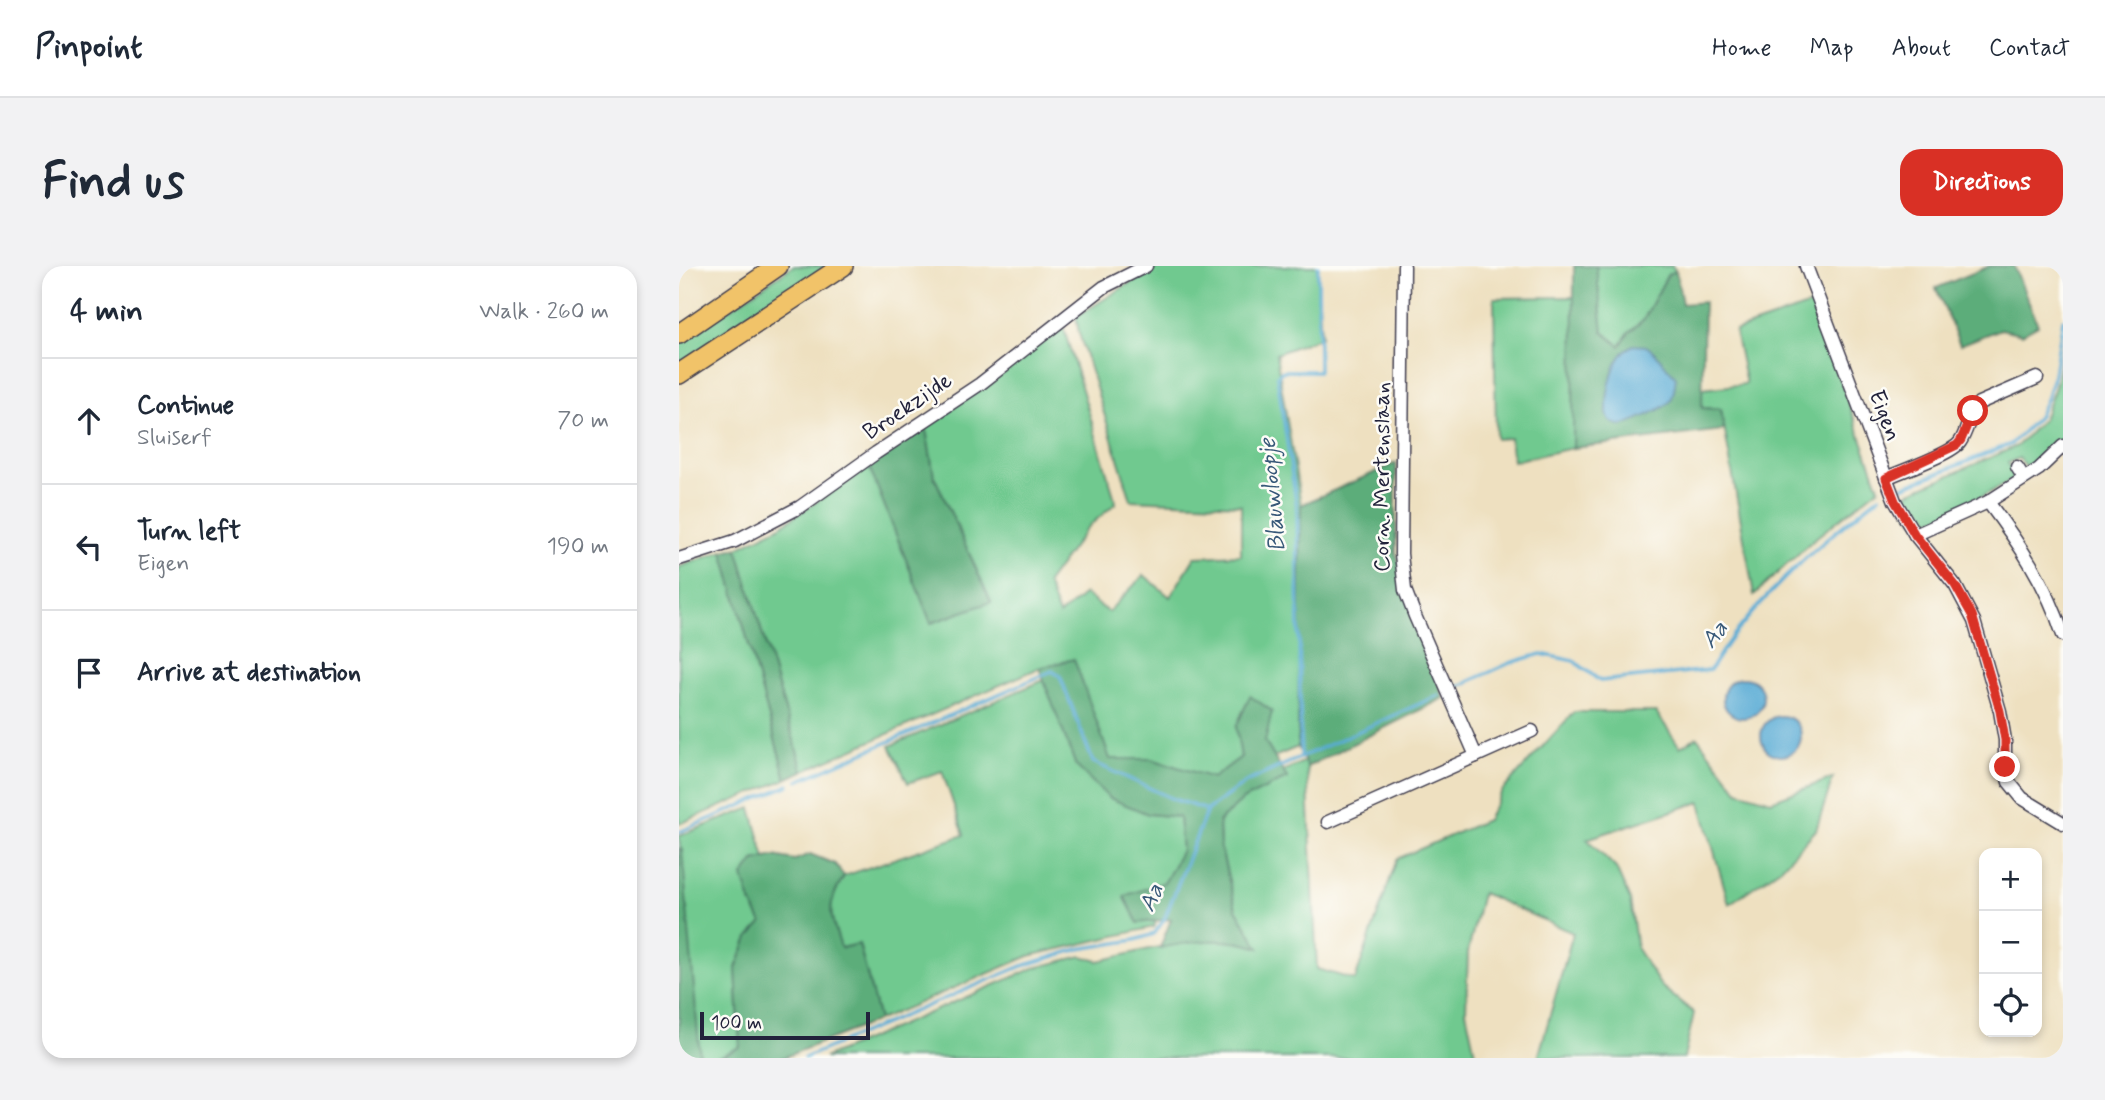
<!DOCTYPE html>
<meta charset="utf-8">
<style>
body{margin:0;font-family:Mynerve,sans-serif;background:#f2f2f3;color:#1f2937}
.controls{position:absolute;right:21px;bottom:21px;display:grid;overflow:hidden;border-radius:14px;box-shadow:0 4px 10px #0003}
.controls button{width:63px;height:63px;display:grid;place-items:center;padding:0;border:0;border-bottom:2px solid #e0e1e3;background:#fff;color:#1f2937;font:35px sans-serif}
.scale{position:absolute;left:21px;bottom:18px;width:170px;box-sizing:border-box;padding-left:7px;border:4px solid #22223b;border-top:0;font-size:19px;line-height:24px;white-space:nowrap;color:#22223b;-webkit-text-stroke:5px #fdfcf7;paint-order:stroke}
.stop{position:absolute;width:21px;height:21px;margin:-16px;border:5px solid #d93025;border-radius:50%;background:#fff}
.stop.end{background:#d93025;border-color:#fff;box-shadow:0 2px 7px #0008}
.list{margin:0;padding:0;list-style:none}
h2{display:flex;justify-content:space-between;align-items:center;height:91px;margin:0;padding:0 28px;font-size:30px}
h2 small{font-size:23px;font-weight:400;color:#747a83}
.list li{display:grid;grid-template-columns:46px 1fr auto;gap:21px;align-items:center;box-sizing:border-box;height:126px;padding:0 28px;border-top:2px solid #e0e1e3}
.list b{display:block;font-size:26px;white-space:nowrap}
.list p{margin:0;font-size:23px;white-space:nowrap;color:#747a83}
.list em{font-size:23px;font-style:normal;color:#747a83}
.icon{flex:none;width:38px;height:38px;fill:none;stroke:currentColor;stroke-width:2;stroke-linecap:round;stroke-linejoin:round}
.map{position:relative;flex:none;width:1384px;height:792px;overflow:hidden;border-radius:21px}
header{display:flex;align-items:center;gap:42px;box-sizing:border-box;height:98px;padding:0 35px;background:#fff;border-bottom:2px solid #e0e1e3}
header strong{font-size:33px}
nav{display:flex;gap:38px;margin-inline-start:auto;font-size:24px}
.intro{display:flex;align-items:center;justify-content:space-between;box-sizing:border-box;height:168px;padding:0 42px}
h1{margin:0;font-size:49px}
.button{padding:18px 32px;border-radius:21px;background:#d93025;color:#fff;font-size:24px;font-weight:700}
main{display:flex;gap:42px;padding:0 42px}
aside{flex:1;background:#fff;border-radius:21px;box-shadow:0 4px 10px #0003}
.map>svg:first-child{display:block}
.green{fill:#6fc98f;stroke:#487665;stroke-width:2}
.forest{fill:#5bad7a;stroke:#3e685a;stroke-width:2}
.water{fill:#5aacd5;stroke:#3e6788;stroke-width:2}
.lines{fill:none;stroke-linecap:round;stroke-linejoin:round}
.stream{stroke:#5aacd5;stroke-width:3.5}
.street-casing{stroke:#413e4f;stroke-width:15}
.primary-casing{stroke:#413e4f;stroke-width:22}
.street{stroke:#fff;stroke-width:12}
.primary{stroke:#f1c369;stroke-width:19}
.route{stroke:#d93025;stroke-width:9}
.labels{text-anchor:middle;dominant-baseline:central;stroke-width:5;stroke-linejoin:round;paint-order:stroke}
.street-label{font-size:23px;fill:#22223b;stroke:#fdfcf7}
.water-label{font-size:24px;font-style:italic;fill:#385979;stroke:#fdfcf7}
</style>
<header>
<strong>Pinpoint</strong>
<nav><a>Home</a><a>Map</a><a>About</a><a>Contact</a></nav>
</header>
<div class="intro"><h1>Find us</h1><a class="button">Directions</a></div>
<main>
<aside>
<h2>4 min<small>Walk · 260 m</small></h2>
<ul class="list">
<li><svg class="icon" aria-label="ahead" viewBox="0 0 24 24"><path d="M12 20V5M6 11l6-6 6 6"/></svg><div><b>Continue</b><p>Sluiserf</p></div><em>70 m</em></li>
<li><svg class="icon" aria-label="left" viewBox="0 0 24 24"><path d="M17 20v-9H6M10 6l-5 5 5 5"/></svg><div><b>Turn left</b><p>Eigen</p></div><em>190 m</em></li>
<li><svg class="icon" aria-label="arrive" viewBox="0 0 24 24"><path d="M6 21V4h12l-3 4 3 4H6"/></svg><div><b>Arrive at destination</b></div></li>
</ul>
</aside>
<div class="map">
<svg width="1384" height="792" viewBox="0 0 1384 792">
<rect width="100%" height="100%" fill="#fdfcf7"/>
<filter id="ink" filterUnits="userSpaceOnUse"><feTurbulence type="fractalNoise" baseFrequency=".0143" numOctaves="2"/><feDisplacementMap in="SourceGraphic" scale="14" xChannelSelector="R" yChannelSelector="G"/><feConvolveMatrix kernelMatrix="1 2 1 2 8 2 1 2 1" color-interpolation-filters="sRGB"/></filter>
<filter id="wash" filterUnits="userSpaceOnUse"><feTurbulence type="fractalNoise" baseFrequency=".00686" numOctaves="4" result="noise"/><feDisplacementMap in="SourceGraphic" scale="28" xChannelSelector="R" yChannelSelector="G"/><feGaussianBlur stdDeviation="1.57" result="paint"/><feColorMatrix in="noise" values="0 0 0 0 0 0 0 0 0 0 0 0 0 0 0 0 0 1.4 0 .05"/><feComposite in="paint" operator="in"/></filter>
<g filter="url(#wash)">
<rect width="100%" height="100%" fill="#eee0c0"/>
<g class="green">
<polygon points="114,0 148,0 0,99 0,77"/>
<polygon points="482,0 638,0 642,71 597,88 622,239 619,481 595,491 586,476 557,461 562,491 534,512 472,493 430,493 394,394 360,402 124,505 58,282 100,261 190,200 252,357 312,336 255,210 246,158 384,60 437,237 409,261 368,317 380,349 406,328 429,346 465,309 491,331 516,291 562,289 562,239 452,234 400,67 397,51 467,7"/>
<polygon points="917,0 993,0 997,5 989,8 965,53 950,66 941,80 924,66"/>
<polygon points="896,31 894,182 834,195 831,172 817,173 815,32"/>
<polygon points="1134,38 1200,222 1134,274 1075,329 1042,143 1023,142 1023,123 1067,118 1056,65"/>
<path d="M1384 88V175L1349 204 1340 192 1329 197 1335 208V213L1288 239 1245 257C1229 257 1227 243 1222 230L1338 180 1364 153 1376 121Z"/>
<polygon points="44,285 107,513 0,558 0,301"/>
<path d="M365 414 397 500 469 548 500 551 503 585 486 616 459 656 477 655 475 661 350 690 200 754 180 678 162 683C152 648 145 643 165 610L285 569 263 505 229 517 211 480Z"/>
<path d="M895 446H977L1001 481 1018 471 1059 525 1092 535 1154 512 1137 564 1102 602 1050 638 1021 536 908 573 937 602 951 634 958 683 982 720 1015 747 1005 792H859L894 667 803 627 789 686 787 745 797 792H145L355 702 403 690 419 695C471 684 527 664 579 681L557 643 541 579 540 555 565 533 608 512 604 505 626 495 628 501 638 703 676 714 718 593 808 554 823 525Z"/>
<polygon points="72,542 86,592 75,595 72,636 83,657 69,672 57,702 61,781 37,792 21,792 0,570"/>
</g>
<g class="forest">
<polygon points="895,0 917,0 924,66 941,80 950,66 965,53 989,8 997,5 1003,38 1025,36 1023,142 1042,143 1045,164 894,182"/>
<polygon points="1311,0 1335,0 1359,59 1343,68 1322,63 1281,79 1257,22"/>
<polygon points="246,158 255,210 312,336 252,357 190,200"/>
<polygon points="717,197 717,287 765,432 628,501 619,481 622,239"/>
<polygon points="58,282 124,505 107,513 44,285"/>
<path d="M395 393 431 493H472L534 512 562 491 557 461 571 430 593 445 586 476 608 512 565 533 540 555 541 579 557 643 580 682C546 670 515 675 481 682L492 653 459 657 445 630 486 616 503 584 500 551 469 548 430 532 397 500 360 402Z"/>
<polygon points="0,583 3,583 21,792 0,792"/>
<path d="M131 588 156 598 165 610C145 643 152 648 162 682L180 678 200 754 103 792H37L61 781 57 702 69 672 83 657 72 636 64 610 75 595 95 590 116 594Z"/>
</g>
<g class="water">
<path d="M954 79 967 80 974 85 997 111C996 118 995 129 992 134 986 144 956 154 945 159 936 160 931 157 928 148 927 127 933 90 954 79Z"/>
<circle cx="1064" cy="432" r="20"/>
<circle cx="1102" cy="470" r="20"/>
</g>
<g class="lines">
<g class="stream">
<polyline points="1219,223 1332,178 1359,151 1368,131 1375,108 1384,53"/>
<path d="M778 421 831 397 862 388 895 395 921 415 1031 404C1040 390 1048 376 1059 364 1099 313 1150 270 1201 230"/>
<polyline points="622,492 618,241 598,110 604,105 640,105 639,0"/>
<polyline points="119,515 373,405 381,410 414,496 494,533 528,544"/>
<polyline points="0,566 110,519"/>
<polyline points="125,792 343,700 400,683 456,674 475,668 485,654 528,544 567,516 760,429"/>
</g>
</g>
</g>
<g filter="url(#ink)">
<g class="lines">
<defs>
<g id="street">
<polyline points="725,0 722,288 726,324 736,350 797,490"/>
<polyline points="1127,0 1216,235 1236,269 1276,319 1295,355 1321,445 1326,474 1326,501 1330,516 1343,532 1384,557"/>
<polyline points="1338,201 1345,212"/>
<path d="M1207 212C1222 205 1273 188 1281 176 1289 164 1290 148 1300 137L1358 112"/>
<path d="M1309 236C1340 277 1368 319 1384 369"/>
<polyline points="1236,269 1309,236 1360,203 1384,180"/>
<polyline points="0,293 56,275 121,241 197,187 301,118 425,21 467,0"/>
<polyline points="649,556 853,465"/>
</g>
<g id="primary">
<polyline points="0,68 99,0"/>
<polyline points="0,108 164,0"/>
</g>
</defs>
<use href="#street" class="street-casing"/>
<use href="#primary" class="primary-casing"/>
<use href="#street" class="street"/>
<use href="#primary" class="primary"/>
</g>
</g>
<g class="lines" filter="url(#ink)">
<polyline class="route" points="1294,145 1282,174 1278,179 1207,212 1216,235 1236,269 1276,319 1293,349 1321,445 1326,474 1326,501"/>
</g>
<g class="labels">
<g class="street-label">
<text transform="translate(229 141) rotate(-34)">Broekzijde</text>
<text transform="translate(1205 150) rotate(69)">Eigen</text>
<text transform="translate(704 211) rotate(-90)">Corn. Mertenslaan</text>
</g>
<g class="water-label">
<text transform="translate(594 229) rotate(-95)">Blauwloopje</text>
<text transform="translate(1036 369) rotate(-52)">Aa</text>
<text transform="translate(473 632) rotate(-66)">Aa</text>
</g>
</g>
</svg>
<div class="controls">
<button>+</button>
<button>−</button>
<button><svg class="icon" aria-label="locate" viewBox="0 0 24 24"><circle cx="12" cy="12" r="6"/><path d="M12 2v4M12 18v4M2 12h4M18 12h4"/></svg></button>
</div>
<div class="scale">100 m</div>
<div class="stop" style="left:1294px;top:145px"></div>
<div class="stop end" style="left:1326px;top:501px"></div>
</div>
</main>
